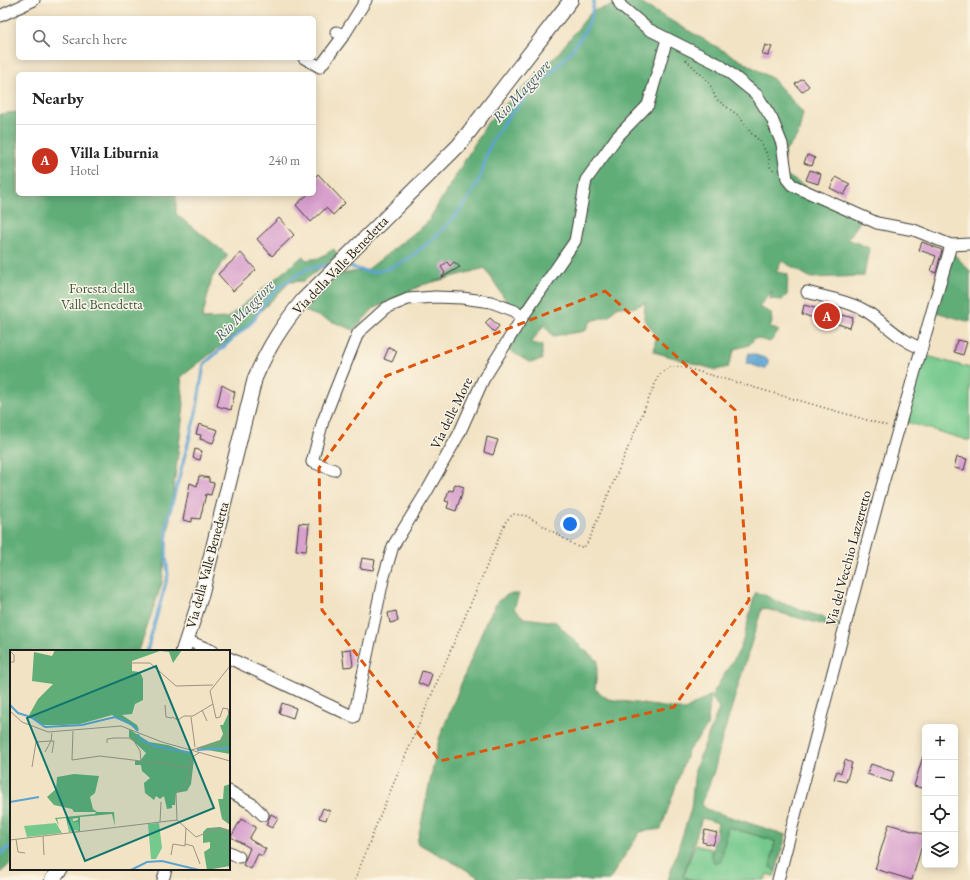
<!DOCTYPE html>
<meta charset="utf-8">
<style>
body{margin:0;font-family:"EB Garamond",serif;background:#f6f6f6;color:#222}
.controls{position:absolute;right:12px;bottom:12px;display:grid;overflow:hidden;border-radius:6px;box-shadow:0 2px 10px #0003}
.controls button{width:36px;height:36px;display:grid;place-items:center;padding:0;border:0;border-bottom:1px solid #e0e0e0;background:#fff;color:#222;font:20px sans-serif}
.you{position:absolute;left:570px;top:524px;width:14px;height:14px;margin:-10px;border:3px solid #fff;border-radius:50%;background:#1a73e8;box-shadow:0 0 0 6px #1a73e833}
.badge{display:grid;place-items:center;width:26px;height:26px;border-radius:50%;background:#c8321e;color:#fff;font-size:13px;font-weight:700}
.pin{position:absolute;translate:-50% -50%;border:2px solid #fff;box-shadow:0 1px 4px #0006}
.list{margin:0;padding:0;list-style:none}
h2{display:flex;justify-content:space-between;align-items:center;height:52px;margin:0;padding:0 16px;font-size:17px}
h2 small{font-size:13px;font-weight:400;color:#767676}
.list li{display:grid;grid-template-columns:26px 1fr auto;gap:12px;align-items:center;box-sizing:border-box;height:72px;padding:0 16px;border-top:1px solid #e0e0e0}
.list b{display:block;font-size:15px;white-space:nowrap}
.list p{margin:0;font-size:13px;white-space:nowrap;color:#767676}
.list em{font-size:13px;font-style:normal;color:#767676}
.icon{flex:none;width:22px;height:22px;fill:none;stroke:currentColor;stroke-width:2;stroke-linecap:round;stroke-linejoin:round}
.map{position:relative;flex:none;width:970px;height:880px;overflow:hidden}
.search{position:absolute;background:#fff;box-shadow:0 2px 10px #0003;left:16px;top:16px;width:300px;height:44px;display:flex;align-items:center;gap:10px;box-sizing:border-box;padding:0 14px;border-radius:6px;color:#767676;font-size:15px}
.panel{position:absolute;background:#fff;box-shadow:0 2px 10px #0003;left:16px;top:72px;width:300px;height:124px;border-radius:6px}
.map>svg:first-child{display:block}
.green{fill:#75c98d;stroke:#487254}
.forest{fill:#60ad78;stroke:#3e644a}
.water{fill:#5ba3d2;stroke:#3c6077}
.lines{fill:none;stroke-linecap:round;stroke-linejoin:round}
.stream{stroke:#5ba3d2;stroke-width:3}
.building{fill:#d8a0cd}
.minor-casing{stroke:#3c3a35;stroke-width:13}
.major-casing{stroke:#3c3a35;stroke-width:16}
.path{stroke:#3c3a35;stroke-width:1.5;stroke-dasharray:1 3;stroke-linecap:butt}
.minor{stroke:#fff;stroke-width:11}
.major{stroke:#fff;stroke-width:14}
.marked{fill:none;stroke:#de560d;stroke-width:3;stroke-dasharray:8 5;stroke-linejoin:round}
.labels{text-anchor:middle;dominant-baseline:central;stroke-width:3;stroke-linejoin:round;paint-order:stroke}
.street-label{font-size:14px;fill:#1c1c1c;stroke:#fcf5e5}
.park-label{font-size:14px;fill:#3b5944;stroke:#fcf5e5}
.water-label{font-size:15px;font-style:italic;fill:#38596e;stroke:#fcf5e5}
.inset-river{fill:none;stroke:#5ba3d2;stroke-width:2}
.inset-road{fill:none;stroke:#9c9381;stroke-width:1}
.view{fill:#0f766e;fill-opacity:0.15;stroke:#0f766e;stroke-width:2}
.inset-edge{fill:none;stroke:#1c1c1c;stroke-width:2}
</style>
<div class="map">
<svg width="970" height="880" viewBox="0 0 970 880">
<rect width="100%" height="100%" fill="#fcf5e5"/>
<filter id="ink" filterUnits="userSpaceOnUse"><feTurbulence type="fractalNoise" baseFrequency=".025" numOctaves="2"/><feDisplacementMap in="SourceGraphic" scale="8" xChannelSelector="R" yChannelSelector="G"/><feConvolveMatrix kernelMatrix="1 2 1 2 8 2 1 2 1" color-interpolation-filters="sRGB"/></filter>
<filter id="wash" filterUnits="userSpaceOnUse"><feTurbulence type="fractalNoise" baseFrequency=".012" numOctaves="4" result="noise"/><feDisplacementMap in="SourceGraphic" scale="16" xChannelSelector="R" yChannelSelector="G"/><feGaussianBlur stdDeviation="0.9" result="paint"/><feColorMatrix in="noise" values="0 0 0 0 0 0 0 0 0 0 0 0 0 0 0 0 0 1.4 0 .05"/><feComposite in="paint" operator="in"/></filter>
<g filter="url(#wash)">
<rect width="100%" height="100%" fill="#f2e3c5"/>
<g class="green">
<polygon points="924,355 970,368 970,441 906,422"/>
<polygon points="728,827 775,841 770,867 776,871 774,876 767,874 765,880 694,880 683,877 695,845 711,849 711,857"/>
</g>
<g class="forest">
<polygon points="632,0 635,0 773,79 803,113 798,135 785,152 781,172 861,220 848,239 869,248 864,276 811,278 782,261 776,272 788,274 787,295 782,300 770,299 772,291 759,307 771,313 772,322 770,327 779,331 770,342 755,338 749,345 735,349 728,367 716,370 654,352 656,335 644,319 645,303 632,308 618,306 609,316 591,321 585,331 553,336 544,325 531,343 542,345 542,360 529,362 507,349 520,322 485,268 422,285 373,309 354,330 302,310 339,274 367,270 427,223 489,120 556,56 592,11"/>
<polygon points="18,112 18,194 176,194 176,214 228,255 212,278 202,319 227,318 303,256 306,260 319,258 334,249 338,255 304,281 290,282 245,327 181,377 184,405 162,583 139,651 11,651 11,863 0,873 0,114"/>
<polygon points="953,253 970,271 970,322 936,312 941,290 947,285"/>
<polygon points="755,593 763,594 776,601 841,624 836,628 762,608 722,739 715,768 702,804 706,809 786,835 776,871 770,867 775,841 728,827 721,861 715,864 711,857 718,823 702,818 683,877 694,880 668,880 691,809 695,769 719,708 712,698 714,691 739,651 744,637"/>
<polygon points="509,594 519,594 514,608 524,618 556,622 581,647 598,661 595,689 608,699 685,710 711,695 707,727 688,751 661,829 640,832 609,880 483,880 460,866 417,843 439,739 486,622 498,601"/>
</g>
<polygon class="water" points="749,353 768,359 768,365 765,369 746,363"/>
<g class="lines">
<g class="stream">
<path d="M345 265C356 267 362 273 374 272 413 267 467 211 481 175 484 166 485 155 490 146 494 137 500 128 506 120 529 90 561 69 581 37 584 32 588 26 590 21 592 14 593 7 594 0"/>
<polyline points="147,651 168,575 166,554 167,523 196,413 204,364 253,321 265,302 281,285 309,268 330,265"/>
<polyline points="0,854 11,846"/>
</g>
</g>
<g id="blocks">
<g class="building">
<polygon points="765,45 772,47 768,56 762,54"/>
<polygon points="803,79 809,86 802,92 795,84"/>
<polygon points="807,155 815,158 812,166 804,163"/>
<polygon points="810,170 821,174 818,184 806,180"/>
<polygon points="318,174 345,203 333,215 326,208 311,222 296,205 308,194 314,194 314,178"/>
<polygon points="836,177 850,184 844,195 830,188"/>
<polygon points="279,218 294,235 272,256 257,239"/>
<polygon points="922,242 942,250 936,273 931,271 936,256 919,250"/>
<polygon points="241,253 256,270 233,291 218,274"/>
<polygon points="447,262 450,266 454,262 460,267 441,278 445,273 441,267"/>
<polygon points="804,305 818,309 819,305 840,311 839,314 853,318 850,328 835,323 834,327 815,322 816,319 802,314"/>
<polygon points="490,318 499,326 494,332 485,323"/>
<polygon points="957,340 967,342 963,355 954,352"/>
<polygon points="389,347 397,351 392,362 384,359"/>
<polygon points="222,385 235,392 231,410 217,406"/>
<polygon points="199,424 218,430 213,443 200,439 201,435 196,434"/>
<polygon points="487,437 498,440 493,455 484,452"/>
<polygon points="195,449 202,451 200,460 193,458"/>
<polygon points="957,457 967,459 964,470 954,468"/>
<polygon points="199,476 209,478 209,482 214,483 211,495 206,494 200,519 192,518 192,522 183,520 190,483 197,486"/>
<polygon points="455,484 464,487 456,511 447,508 449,502 445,501 449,490 453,491"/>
<polygon points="299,523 309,524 306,551 296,550"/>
<polygon points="362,558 375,560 373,570 360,568"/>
<polygon points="396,611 398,621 390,623 388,613"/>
<polygon points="351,649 353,666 344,667 342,650"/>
<polygon points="422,671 432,674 428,687 418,683"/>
<polygon points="282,703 296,708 293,718 279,713"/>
<polygon points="923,756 925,756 925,789 914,786"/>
<polygon points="845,760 852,763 846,782 834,779 837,771 841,773"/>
<polygon points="871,764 894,772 891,782 867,774"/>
<polygon points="323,808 330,811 326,820 319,818"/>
<polygon points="271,814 278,818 272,828 266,825"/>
<polygon points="241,819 256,827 249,839 266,849 262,856 258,854 251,869 243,865 250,848 231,837"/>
<polygon points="889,824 925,835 912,880 875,869"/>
<polygon points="705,830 717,833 713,845 702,842"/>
</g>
</g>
</g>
<g filter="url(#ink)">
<use href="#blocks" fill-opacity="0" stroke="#3c3a35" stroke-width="1"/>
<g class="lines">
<defs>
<g id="minor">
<polyline points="618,0 621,6 648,29 720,65 757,95 772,119 782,144 787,179 792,185 877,223 914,230 951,245 970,244"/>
<polyline points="0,16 34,0"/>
<polyline points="336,32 344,35 366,0"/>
<polyline points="304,58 320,67 344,35"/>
<path d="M807 292C824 297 844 300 860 308 882 318 898 341 922 348"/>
<polyline points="522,318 575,241 586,180 617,137 648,105 667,39"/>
<polyline points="186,640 213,651"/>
<polyline points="229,658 354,717 383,580 393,546 427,491 459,434 483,380 522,318 515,311 491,302 462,298 435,297 408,299 386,308 358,333 323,421 312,462 334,470"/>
<polyline points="229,791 252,804 263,815"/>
<polyline points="229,852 239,857"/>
<polyline points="163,880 166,869"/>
<polyline points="778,880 881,490 951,245"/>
</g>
<g id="major">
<path d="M183 651 201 596 255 378C269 346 281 327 303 300L459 145 571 0"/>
<polyline points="52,880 61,869"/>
</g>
</defs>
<use href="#minor" class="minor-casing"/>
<use href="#major" class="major-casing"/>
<g class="path">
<polyline points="686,60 709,82 716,99 739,116 751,133 760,141 769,158 769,166 776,172"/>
<path d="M355 880 381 813 506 521 513 514 527 516 578 547H584L588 542 658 377C667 366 672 365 686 368L888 426"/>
</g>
<use href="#minor" class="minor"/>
<use href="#major" class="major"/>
</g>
</g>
<path class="marked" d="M605 291 735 410 749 600 674 707 440 761 322 610 319 468 386 376Z"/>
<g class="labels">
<g class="street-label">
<text transform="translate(340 265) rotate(-46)">Via della Valle Benedetta</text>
<text transform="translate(451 413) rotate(-64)">Via delle More</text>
<text transform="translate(848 558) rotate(-75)">Via del Vecchio Lazzeretto</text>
<text transform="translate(207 565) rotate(-75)">Via della Valle Benedetta</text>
</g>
<g class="park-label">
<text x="102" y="288">Foresta della<tspan x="102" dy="16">Valle Benedetta</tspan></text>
</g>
<g class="water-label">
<text transform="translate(521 91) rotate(-48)">Rio Maggiore</text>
<text transform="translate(244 310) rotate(-46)">Rio Maggiore</text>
</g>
</g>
<g transform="translate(10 650)">
<rect width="220" height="220" fill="#f2e3c5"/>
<path d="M58 168H63V171L68 172 69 180 59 181ZM46 173 52 183 17 187 14 176ZM149 173 152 198 146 209H141L138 174Z" fill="#75c98d"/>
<path d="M45 0H172L163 13 159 2 150 1 122 11V21L130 22 133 29V50L125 54 122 64 112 65 127 75 129 80 102 65 70 74 52 75H34L18 67 28 49 43 34 22 31 24 2 42 6ZM220 60V104L186 98 210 90 213 84 210 75H213ZM119 79 139 92 158 95 180 103 184 109 181 134 177 141 166 143 165 155H162V158L157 159 154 146 150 149 146 146 144 150 135 143 134 133 140 128 132 121 131 115H125V111H130L136 103 119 87ZM64 124 89 126 85 143 80 147 83 159 87 162H104L105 176 102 164 70 167V181L64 182 69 180 68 172H62L68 170V168L58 169 59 181 64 182H59L56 168 47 169 49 176 45 168 85 164 86 162H64L62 159 44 155 37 147 46 139 47 127ZM220 134V175L212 169 208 149H213L214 136ZM210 177 220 180V216L197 220 194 202 200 198V192L193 193V182L197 178Z" fill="#60ad78"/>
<path class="inset-river" d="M0 55 8 63 21 67 35 77 72 75 105 67 121 74 128 81M128 84 130 89 144 96 182 103M187 100 220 98M0 152 29 147M121 220 137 212 152 211 189 220"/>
<path class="inset-road" d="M0 12H4V5L1 2M115 13H140L166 36 203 35M155 55 156 67 162 68M192 60 197 71M0 61 12 72 38 82 111 76 152 92 220 111M162 67 168 70 174 66H183L203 54M181 67 185 97M63 81 62 110 90 106 131 111 130 101 124 91 119 88H104L97 89V93M181 100 208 93 217 87 220 74 218 59 213 58 210 67 206 68 200 41 220 16M35 102 41 91H44L42 103M189 103 182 107 177 133 166 143 167 170 186 187 208 178 220 182M131 111 145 114 155 113 169 117 180 116M22 117 26 92 41 91 42 83M150 172 151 152M33 186 34 205M6 189 8 202 15 203M0 190 167 170M175 194 183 196 190 214M161 205 163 194 175 196 176 178"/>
<path class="view" d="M146 16 204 158 75 211 17 68Z"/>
<rect width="220" height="220" class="inset-edge"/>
</g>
</svg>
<div class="controls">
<button>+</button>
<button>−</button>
<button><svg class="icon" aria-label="locate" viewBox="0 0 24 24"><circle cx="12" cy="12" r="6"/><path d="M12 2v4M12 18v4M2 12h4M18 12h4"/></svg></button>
<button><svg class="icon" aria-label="layers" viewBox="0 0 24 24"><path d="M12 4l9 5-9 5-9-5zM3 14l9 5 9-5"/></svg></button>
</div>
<div class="you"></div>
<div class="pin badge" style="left:827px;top:316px">A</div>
<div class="search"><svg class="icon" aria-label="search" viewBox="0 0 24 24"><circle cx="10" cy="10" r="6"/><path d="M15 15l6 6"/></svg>Search here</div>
<section class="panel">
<h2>Nearby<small></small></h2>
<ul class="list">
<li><span class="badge">A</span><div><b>Villa Liburnia</b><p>Hotel</p></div><em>240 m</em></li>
</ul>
</section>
</div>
